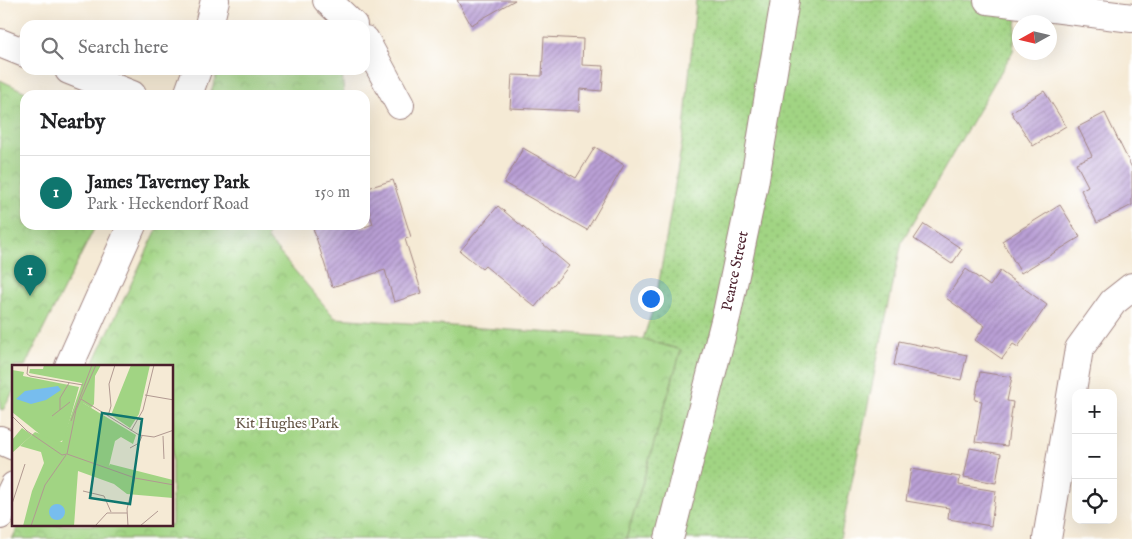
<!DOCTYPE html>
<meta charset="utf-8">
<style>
body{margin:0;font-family:"IM FELL English",serif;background:#f6f6f6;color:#202124}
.controls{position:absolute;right:15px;bottom:15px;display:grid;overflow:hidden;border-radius:10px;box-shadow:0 5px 20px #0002}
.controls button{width:45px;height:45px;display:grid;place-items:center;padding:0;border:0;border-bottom:1px solid #e0e0e0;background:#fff;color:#202124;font:25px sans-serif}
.compass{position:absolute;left:1012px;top:15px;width:45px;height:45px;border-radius:50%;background:#fff;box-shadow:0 5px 20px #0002;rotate:262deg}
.you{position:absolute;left:650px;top:298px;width:18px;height:18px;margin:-12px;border:4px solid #fff;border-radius:50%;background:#1a73e8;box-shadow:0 0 0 8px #1a73e833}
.badge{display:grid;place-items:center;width:32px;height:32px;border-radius:50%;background:#0f766e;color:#fff;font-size:16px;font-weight:700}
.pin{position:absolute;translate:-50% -41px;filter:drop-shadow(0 1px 2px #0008)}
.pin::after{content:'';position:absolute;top:26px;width:18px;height:15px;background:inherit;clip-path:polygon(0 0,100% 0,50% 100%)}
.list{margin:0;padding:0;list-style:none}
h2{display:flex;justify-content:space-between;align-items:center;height:65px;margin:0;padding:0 20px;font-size:21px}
h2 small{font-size:16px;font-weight:400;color:#757577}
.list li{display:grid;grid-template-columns:32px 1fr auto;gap:15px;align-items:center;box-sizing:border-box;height:75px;padding:0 20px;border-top:1px solid #e0e0e0}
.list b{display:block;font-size:19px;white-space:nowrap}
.list p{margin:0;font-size:16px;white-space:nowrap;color:#757577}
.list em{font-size:16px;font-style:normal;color:#757577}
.icon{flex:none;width:28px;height:28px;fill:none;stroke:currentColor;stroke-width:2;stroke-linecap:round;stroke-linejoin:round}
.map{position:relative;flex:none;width:1132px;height:539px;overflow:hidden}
.search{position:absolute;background:#fff;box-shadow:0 5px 20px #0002;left:20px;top:20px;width:350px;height:55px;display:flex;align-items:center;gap:12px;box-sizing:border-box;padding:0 18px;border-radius:15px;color:#757577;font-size:19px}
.panel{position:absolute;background:#fff;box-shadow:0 5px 20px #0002;left:20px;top:90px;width:350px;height:140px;border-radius:15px}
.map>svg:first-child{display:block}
.grass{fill:url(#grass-dots);stroke:#767a57}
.park{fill:url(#park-crowns);stroke:#767a57}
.building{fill:url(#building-hatch)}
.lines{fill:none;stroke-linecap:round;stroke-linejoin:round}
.minor-casing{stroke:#a08480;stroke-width:30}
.tertiary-casing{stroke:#a08480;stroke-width:30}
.secondary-casing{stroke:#a08480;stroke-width:30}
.minor{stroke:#fff;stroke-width:28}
.tertiary{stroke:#fff;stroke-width:28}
.secondary{stroke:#fff;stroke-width:28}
.labels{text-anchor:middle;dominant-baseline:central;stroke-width:4.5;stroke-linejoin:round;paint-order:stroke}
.street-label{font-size:15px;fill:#4a1f2b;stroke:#fff}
.park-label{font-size:15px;fill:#645545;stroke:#fff}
.inset-road{fill:none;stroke:#b19991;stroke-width:1}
.view{fill:#0f766e;fill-opacity:0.15;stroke:#0f766e;stroke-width:2.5}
.inset-edge{fill:none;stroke:#4a1f2b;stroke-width:2.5}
</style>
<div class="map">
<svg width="1132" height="539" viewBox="0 0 1132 539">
<defs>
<pattern id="grass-dots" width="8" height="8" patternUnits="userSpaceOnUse" patternTransform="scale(1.25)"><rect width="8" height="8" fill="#a1d483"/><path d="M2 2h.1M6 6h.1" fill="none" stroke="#8cb671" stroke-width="1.8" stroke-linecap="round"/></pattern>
<pattern id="park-crowns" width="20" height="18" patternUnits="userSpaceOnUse" patternTransform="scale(1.25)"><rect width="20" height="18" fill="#a1d483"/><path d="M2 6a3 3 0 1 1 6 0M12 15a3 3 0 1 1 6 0" fill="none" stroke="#8cb671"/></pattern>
<pattern id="building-hatch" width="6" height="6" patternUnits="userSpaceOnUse" patternTransform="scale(1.25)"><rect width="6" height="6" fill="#baa0d6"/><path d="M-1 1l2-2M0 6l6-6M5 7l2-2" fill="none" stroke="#9982ae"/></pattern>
</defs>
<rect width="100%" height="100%" fill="#fff"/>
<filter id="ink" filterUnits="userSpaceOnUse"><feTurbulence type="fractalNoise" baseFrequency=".02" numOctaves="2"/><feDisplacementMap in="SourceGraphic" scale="10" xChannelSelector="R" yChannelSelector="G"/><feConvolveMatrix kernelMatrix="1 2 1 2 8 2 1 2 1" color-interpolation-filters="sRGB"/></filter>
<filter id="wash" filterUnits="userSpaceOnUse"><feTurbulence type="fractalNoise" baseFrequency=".0096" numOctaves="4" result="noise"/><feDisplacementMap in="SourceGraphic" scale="20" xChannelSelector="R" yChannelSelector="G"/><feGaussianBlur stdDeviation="1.12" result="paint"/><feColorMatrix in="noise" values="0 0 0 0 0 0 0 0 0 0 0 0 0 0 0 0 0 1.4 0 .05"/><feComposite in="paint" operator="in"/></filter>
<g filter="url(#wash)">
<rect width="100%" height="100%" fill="#f5ead5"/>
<polygon class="grass" points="696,0 1019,0 1013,51 902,241 840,539 626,539 681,350 643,339 656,300 684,130"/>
<g class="park">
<polygon points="218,70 337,70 342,72 344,95 210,95"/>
<polygon points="0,80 32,95 25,95 25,225 96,225 25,366 14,366 14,390 3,410 0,409"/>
<polygon points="159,225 274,225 267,238 335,318 643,339 681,350 626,539 12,539 19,525 172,525 172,366 92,366"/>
</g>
<g id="blocks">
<g class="building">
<polygon points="457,0 515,0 471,25"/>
<polygon points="544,37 583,39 582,65 604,66 602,91 580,89 579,111 510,108 512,75 542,76"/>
<polygon points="1044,91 1066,126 1033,146 1011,112"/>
<polygon points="1105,113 1132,168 1132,205 1097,223 1081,190 1088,186 1076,163 1092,156 1078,127"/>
<polygon points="595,147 624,165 587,230 504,183 523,148 576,178"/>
<polygon points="393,180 411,237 405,239 422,293 394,302 385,270 332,287 312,225 361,225 362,228 373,224 365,197 365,189"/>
<polygon points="1060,205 1080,237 1021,273 1002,241"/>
<polygon points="498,206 569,266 535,307 485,266 482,269 460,251"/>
<polygon points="924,224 962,249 952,264 914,239"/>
<polygon points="966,269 990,286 1000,271 1047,305 1018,347 1013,344 1002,359 975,340 985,326 946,298"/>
<polygon points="899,341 967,355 961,380 894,365"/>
<polygon points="980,372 1012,377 1007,401 1013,402 1007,446 975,442 982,401 975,400"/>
<polygon points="970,448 1001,454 996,483 964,477"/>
<polygon points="911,469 960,477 959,485 996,491 991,526 948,519 949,508 906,501"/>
</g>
</g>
</g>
<g filter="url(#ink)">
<use href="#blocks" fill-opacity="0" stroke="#a08480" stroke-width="1"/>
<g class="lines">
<defs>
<g id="minor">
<polyline points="327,0 353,25"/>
<polyline points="209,25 215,0"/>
<polyline points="365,40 400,105"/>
<polyline points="0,43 25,53"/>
<polyline points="69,70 132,95"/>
<polyline points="188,95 197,70"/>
<polyline points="69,366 132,225"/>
<polyline points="0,440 14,446"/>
<polyline points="0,515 14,486"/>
<polyline points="1047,539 1079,349 1113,302 1132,287"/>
</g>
<polyline id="tertiary" points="988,0 1132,18"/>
<polyline id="secondary" points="669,539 727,313 754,184 785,0"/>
</defs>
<use href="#minor" class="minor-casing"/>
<use href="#tertiary" class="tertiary-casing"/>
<use href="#secondary" class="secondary-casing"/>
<use href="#minor" class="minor"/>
<use href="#tertiary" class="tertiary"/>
<use href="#secondary" class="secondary"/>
</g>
</g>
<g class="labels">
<g class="street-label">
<text transform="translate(735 271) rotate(-78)">Pearce Street</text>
</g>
<g class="park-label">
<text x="287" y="423">Kit Hughes Park</text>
</g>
</g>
<g transform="translate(12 365)">
<rect width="161" height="161" fill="#f5ead5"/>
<path d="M32 0H89L83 11 82 39 79 43 71 38 97 101 98 99 161 115V133L115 129 102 119 66 106 62 161H11L20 126 32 98 29 87 8 81 23 67 50 77 70 18 17 8 18 4H31Z" fill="#a1d483"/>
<path d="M119 0H138L127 49 118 63 99 50ZM0 5 12 7 11 11 67 22 52 75 46 77 30 71 0 47ZM71 38 124 70 121 79 109 72 103 76 97 101 64 87 60 78 62 60ZM10 63 20 70 0 88V75Z" fill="#a1d483"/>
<path d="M46 21 49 25 34 35 19 39 4 34 13 26ZM37 147a8 8 0 1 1 16 0a8 8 0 1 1-16 0Z" fill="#77bdee"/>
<path class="inset-road" d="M16 0 15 9 18 11 71 20M133 30 162 35M69 34 127 70 142 72 162 65M48 45V33L57 18M0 51 15 66 50 90 55 89 64 45 84 0M40 51 58 37M96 51 99 41 97 19 103 0M59 56 80 0M119 66 131 45 142 0M151 71 152 94M118 83 127 78 130 71M55 89 123 113 162 120M71 126 92 131 99 147M0 139 13 99M19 161 33 120 54 90M83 161 95 148H115M116 161 115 144 123 113M128 161 146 146"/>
<path class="view" d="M90 48 130 54 118 139 78 133Z"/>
<rect width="161" height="161" class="inset-edge"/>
</g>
</svg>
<div class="controls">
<button>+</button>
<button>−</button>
<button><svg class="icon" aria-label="locate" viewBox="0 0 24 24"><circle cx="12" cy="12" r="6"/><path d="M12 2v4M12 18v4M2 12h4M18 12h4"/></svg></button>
</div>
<svg class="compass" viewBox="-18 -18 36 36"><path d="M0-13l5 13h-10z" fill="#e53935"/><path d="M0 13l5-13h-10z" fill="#757577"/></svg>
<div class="you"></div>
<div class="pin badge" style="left:30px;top:296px">1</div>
<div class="search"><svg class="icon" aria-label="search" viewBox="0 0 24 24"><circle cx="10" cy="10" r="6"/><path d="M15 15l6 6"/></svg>Search here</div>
<section class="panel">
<h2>Nearby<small></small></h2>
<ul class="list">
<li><span class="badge">1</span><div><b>James Taverney Park</b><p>Park · Heckendorf Road</p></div><em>150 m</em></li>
</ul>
</section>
</div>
